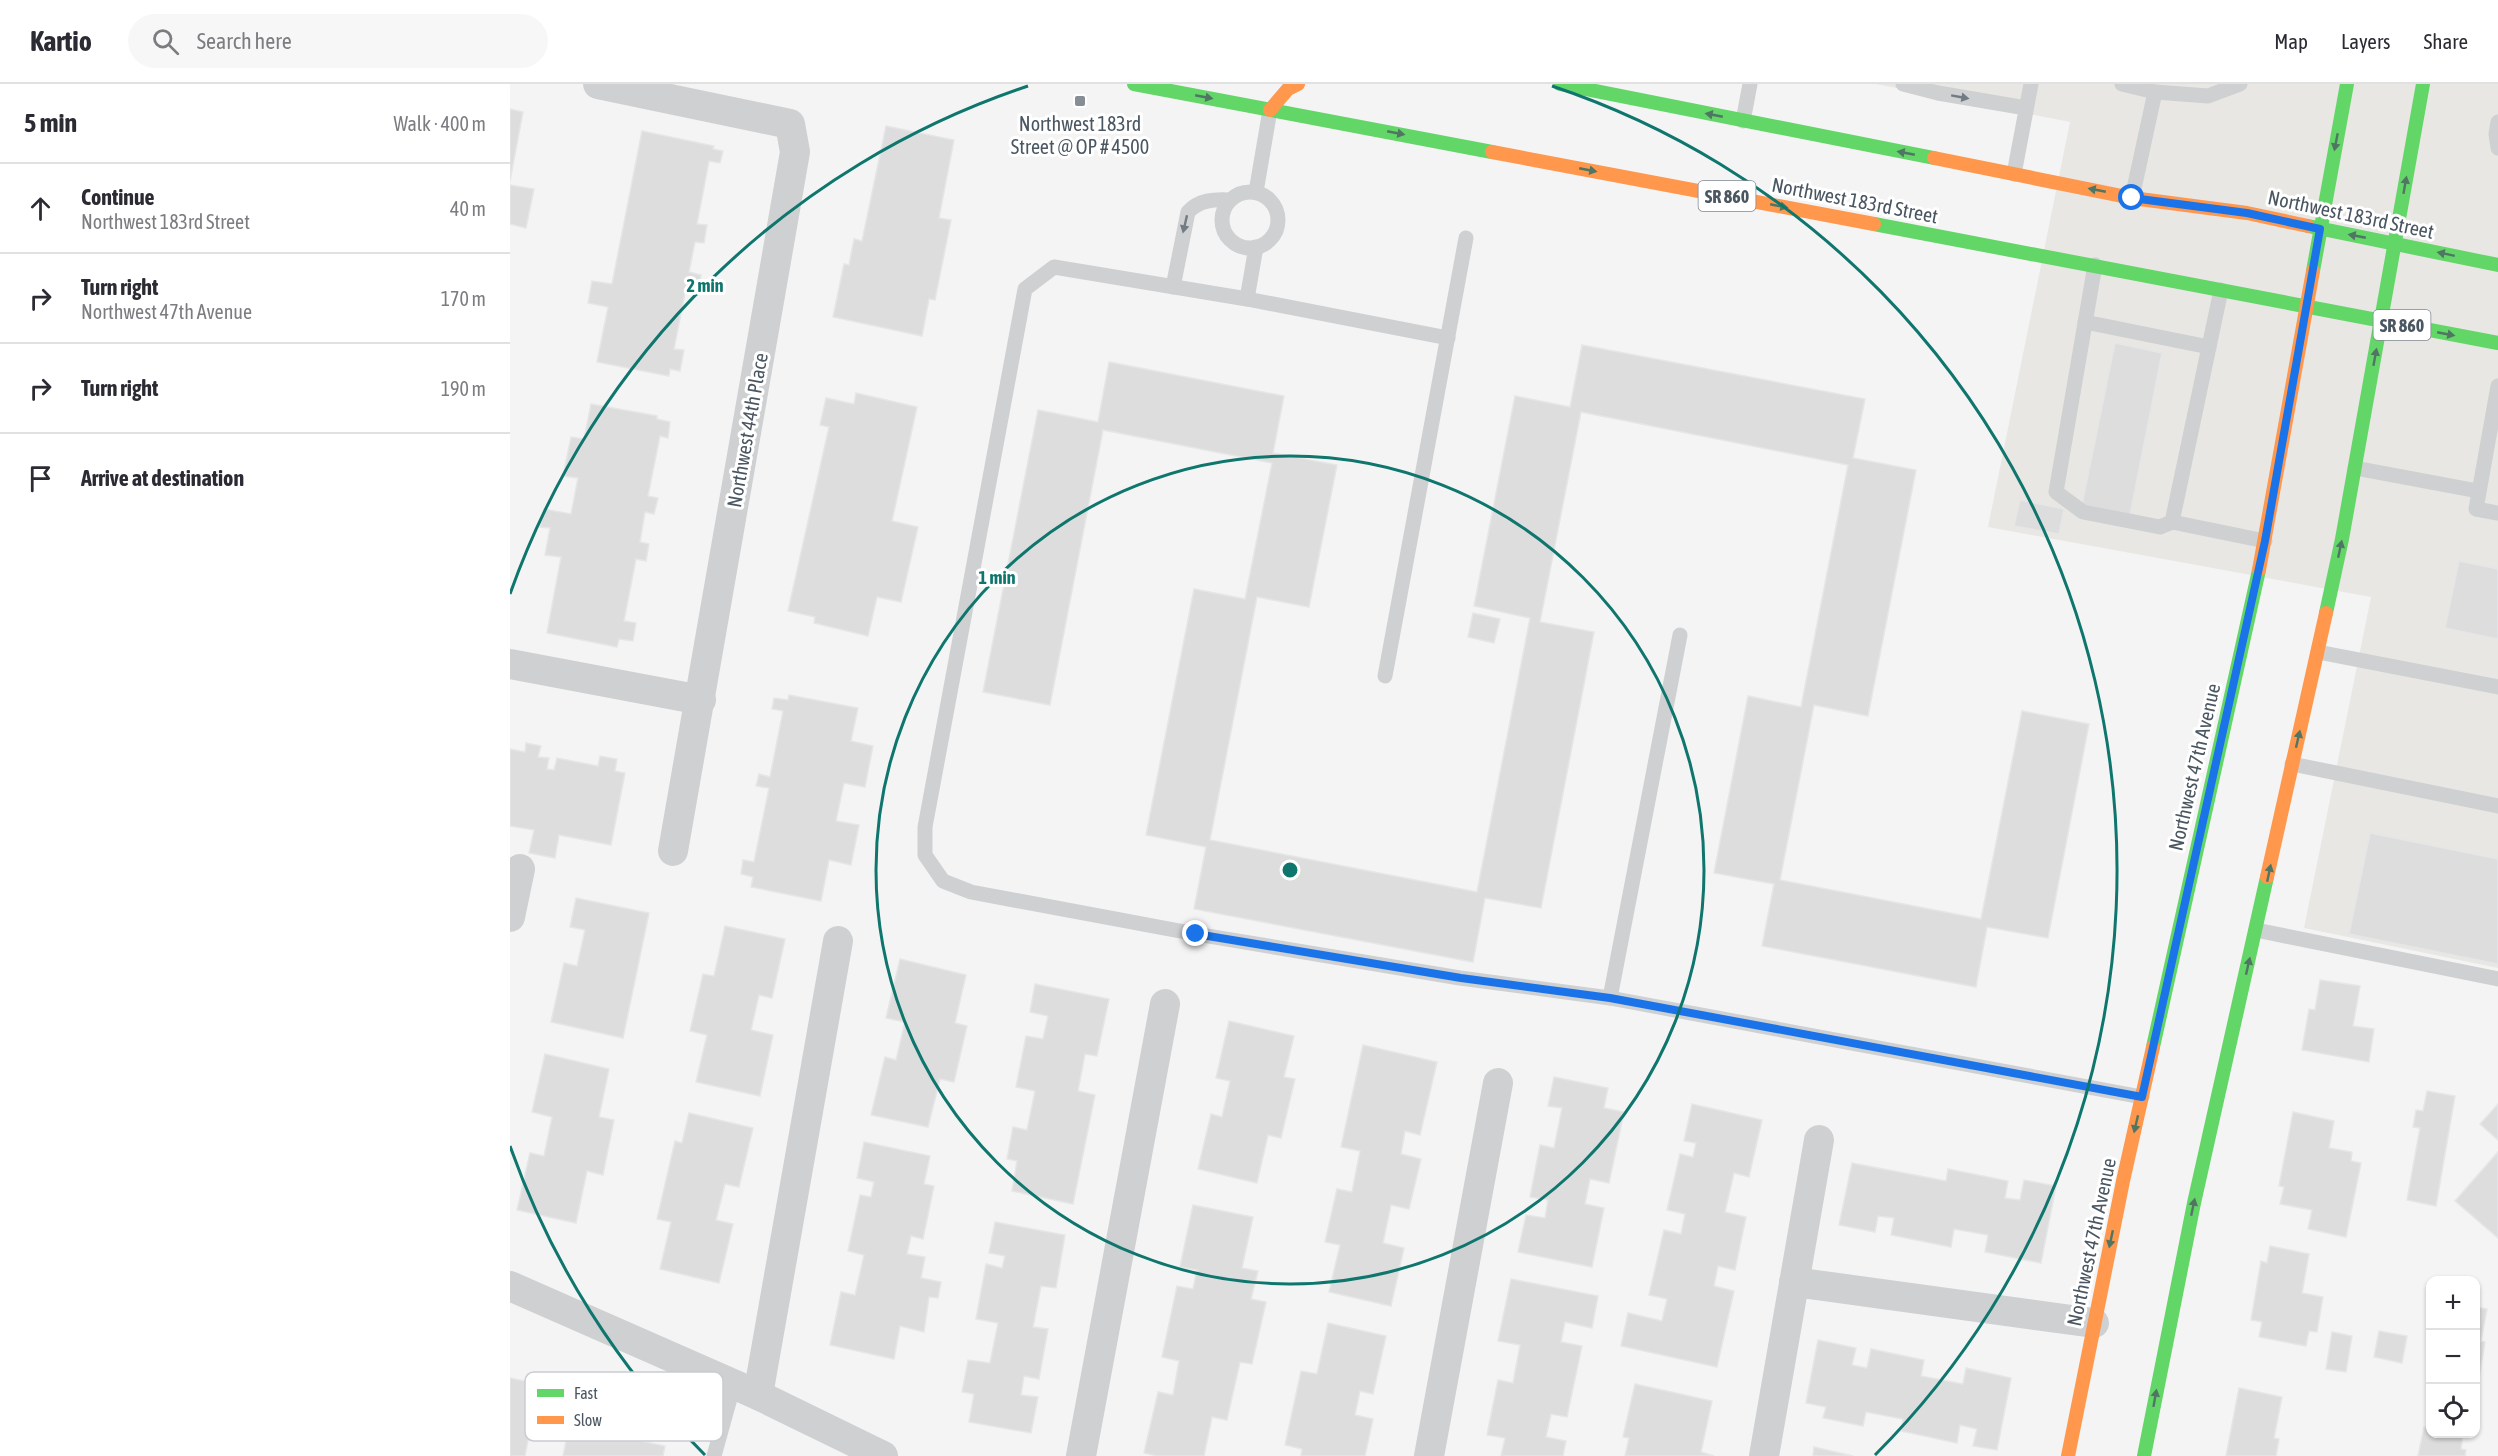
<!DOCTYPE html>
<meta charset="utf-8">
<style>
body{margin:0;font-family:"Asap Condensed",sans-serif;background:#f7f7f7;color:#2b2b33}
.controls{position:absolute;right:18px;bottom:18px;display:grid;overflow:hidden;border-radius:12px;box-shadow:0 2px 4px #0004}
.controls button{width:54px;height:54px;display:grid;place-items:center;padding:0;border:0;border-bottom:2px solid #e1e1e2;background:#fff;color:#2b2b33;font:30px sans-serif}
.stop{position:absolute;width:18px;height:18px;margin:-14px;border:4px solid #1a73e8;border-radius:50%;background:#fff}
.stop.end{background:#1a73e8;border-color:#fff;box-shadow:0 2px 6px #0008}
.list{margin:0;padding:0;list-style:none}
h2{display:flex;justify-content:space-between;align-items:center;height:78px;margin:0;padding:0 24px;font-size:26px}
h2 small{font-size:20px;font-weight:400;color:#7c7c81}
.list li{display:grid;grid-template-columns:39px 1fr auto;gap:18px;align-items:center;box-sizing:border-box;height:90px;padding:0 24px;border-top:2px solid #e1e1e2}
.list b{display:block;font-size:22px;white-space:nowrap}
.list p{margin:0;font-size:20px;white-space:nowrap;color:#7c7c81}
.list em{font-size:20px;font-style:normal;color:#7c7c81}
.icon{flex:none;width:33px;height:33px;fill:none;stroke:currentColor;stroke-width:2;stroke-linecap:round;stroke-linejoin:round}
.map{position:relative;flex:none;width:1988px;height:1372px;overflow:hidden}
header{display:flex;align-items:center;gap:36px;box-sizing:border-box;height:84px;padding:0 30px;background:#fff;border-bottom:2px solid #e1e1e2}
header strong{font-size:28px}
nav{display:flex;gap:33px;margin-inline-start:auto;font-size:21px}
.search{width:420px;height:54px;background:#f7f7f7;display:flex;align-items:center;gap:15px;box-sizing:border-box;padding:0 21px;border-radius:33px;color:#7c7c81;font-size:22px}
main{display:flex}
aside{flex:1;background:#fff}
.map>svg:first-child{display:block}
.commercial{fill:#e8e7e3}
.building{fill:#ddddde;stroke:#e5e6e7;stroke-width:1.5}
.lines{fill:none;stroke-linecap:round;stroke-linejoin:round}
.lane{stroke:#ced0d2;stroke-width:15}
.street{stroke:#ced0d2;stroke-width:30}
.fast{stroke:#63d668;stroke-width:14}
.slow{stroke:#ff974d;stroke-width:14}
.oneway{fill:#507663}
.oneway2{fill:#727b83}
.route{stroke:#1a73e8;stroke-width:8}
.ring{fill:none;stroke:#0f766e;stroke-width:3}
.poi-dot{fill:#868d94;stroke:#fff;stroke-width:2}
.labels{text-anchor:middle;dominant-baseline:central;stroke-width:6;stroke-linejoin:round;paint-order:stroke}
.shield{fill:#fff;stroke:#808990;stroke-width:1.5}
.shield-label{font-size:18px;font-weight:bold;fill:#4a5661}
.poi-label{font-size:20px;fill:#4a5661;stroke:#fff}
.street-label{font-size:20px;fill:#4a5661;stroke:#fff}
.key{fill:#fff;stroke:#c9ccd0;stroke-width:1.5}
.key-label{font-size:16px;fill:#4a5661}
.centre{fill:#0f766e;stroke:#fff;stroke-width:3}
.ring-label{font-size:18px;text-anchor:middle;font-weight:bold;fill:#0f766e;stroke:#fff;stroke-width:6;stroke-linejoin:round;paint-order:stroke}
</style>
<header>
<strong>Kartio</strong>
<div class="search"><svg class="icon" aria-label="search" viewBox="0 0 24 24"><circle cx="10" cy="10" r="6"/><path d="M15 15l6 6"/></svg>Search here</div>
<nav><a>Map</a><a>Layers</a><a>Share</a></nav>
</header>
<main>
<aside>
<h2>5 min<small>Walk · 400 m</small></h2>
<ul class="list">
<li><svg class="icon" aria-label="ahead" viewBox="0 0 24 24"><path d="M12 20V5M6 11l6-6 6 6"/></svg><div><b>Continue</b><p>Northwest 183rd Street</p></div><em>40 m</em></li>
<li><svg class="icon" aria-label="right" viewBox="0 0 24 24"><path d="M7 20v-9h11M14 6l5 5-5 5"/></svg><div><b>Turn right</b><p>Northwest 47th Avenue</p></div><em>170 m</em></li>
<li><svg class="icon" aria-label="right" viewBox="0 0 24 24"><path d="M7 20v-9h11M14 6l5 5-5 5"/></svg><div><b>Turn right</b></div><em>190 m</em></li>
<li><svg class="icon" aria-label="arrive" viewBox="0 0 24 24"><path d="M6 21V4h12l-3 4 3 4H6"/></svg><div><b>Arrive at destination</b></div></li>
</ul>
</aside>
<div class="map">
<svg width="1988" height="1372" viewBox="0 0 1988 1372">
<rect width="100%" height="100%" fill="#f4f4f4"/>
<polygon class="commercial" points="1366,0 1988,0 1988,884 1794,844 1861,513 1478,443 1560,38"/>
<g class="building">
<polygon points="0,25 13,28 0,97"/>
<polygon points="376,42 444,56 429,134 441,136 425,216 419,215 412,252 323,233 334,180 339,181 344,155 352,157"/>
<polygon points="132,47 204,62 203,65 213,67 210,79 199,77 187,140 197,141 194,159 185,158 179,188 191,191 188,211 175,209 164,265 174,266 170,287 160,285 159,292 87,278 98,223 78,219 82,197 102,200"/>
<polygon points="0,101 24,105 16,144 0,140"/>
<polygon points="1605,259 1652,269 1620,431 1572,421"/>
<polygon points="1072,261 1355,315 1343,374 1406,386 1358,632 1304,621 1270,796 1471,835 1512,627 1579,640 1538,854 1477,843 1466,903 1252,862 1264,800 1204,789 1238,612 1291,623 1338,381 1071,328 1030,538 1084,548 1031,824 975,814 963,878 684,825 696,763 636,751 684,505 735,515 762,379 593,346 540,621 473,608 528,326 588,338 599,278 774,312 763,369 827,381 799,523 747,513 700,756 967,808 1020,534 964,522 1005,312 1060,323"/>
<polygon points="346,309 407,323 382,437 408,443 391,518 367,513 358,552 304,539 305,533 278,527 319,343 310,341 316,314 344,320"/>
<polygon points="81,320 147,332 147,335 160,338 158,354 150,352 138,412 148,414 144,430 135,428 130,458 139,460 136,477 126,475 114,537 126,539 123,557 109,555 107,563 37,549 51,473 35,471 40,444 30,443 34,425 61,430 68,394 53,392 61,353 74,355"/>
<polygon points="1510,416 1554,425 1549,450 1504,442"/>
<polygon points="1949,477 1988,485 1988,555 1935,544"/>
<polygon points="963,529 990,535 984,559 958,553"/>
<polygon points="279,611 348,624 341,657 363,662 355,703 334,699 326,737 349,741 341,781 319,776 311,817 241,803 243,793 231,790 233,776 244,778 259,704 246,702 249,690 260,693 273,627 262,625 264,614 278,616"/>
<polygon points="16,659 31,662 28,673 39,674 37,685 44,686 47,674 88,682 90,672 107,675 105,687 115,689 101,761 49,751 45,774 19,769 24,746 0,742 0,665 15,668"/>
<polygon points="1860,749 1988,775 1988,880 1839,850"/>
<polygon points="66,814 139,829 113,954 41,938 54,879 67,882 75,846 60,843"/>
<polygon points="215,842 275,855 262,914 249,911 241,946 263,951 250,1012 186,998 197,951 180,947 193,890 204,892"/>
<polygon points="390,875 456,891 445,939 457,942 444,998 430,995 418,1043 361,1031 375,973 386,976 395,938 376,934"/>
<polygon points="1810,896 1850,902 1843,942 1864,945 1859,978 1792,966 1799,925 1805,926"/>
<polygon points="525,900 599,915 587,972 575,970 568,1007 585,1011 563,1120 502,1107 507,1077 497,1075 503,1043 517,1046 525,1007 506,1003 516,952 533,955 538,932 520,928"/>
<polygon points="719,937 784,952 774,993 785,995 771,1054 758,1051 747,1099 688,1085 701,1030 712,1033 720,997 706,994"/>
<polygon points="853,961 927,978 910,1051 895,1047 891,1070 911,1075 899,1125 881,1121 873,1159 894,1164 881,1222 819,1208 830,1161 815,1158 827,1105 842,1108 850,1067 831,1063"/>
<polygon points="35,970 99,985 89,1033 104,1036 93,1091 77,1087 66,1139 7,1126 20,1069 34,1072 42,1033 22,1028"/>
<polygon points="1044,993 1098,1004 1094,1024 1114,1028 1099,1099 1080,1095 1075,1120 1094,1124 1082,1183 1008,1168 1016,1131 1035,1134 1038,1116 1020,1113 1030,1061 1044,1064 1052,1024 1038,1022"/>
<polygon points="1917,1007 1945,1012 1926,1122 1897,1116 1910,1044 1903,1043 1906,1026 1913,1027"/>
<polygon points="1182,1020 1252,1036 1239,1093 1224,1089 1215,1128 1236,1133 1225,1186 1208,1182 1204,1202 1224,1207 1207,1283 1111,1262 1118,1229 1152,1237 1157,1215 1139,1211 1154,1146 1171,1150 1175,1130 1157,1126 1170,1070 1183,1073 1186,1059 1174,1057"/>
<polygon points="1988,1020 1988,1056 1970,1040"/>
<polygon points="1783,1028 1824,1037 1819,1064 1842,1068 1841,1077 1851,1079 1836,1153 1798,1145 1802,1126 1770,1120 1774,1103 1769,1102"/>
<polygon points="179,1029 243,1044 229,1103 215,1100 206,1136 223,1140 209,1199 150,1185 161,1138 147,1135 165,1057 172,1059"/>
<polygon points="354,1058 420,1072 414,1100 424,1102 413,1155 401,1152 397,1170 415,1173 411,1194 431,1198 428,1214 419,1213 414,1248 390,1242 384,1275 320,1261 331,1208 345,1211 354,1171 338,1167 350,1111 361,1113 364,1098 347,1094"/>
<polygon points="1988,1068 1988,1154 1945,1117"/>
<polygon points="1342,1079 1436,1097 1438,1085 1498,1097 1495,1114 1510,1116 1514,1096 1546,1102 1531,1179 1475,1168 1478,1151 1444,1145 1441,1163 1381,1151 1384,1134 1368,1132 1365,1148 1329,1141"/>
<polygon points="683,1121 743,1133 732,1184 748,1187 741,1215 756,1218 742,1280 730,1278 717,1336 702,1333 694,1372 647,1372 634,1369 648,1308 663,1311 669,1277 652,1273 667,1202 683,1205 687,1186 670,1183"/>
<polygon points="485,1138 555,1151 546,1204 531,1202 523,1243 538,1245 529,1295 514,1292 511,1311 528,1313 521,1349 459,1338 464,1310 452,1308 458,1276 480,1279 488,1239 466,1235 476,1180 492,1184 495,1172 479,1169"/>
<polygon points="1760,1162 1799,1170 1792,1209 1813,1213 1807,1248 1799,1247 1796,1262 1749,1253 1752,1238 1741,1236 1751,1177 1757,1179"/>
<polygon points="1001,1195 1088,1212 1082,1244 1055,1238 1051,1258 1072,1262 1057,1333 1041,1330 1036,1353 1056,1357 1053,1372 991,1372 995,1354 977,1351 988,1296 1003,1299 1010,1261 988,1257"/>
<polygon points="1966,1223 1977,1225 1971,1257 1975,1258 1968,1300 1966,1299"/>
<polygon points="818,1239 876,1252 863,1310 850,1307 845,1331 863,1335 855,1372 791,1372 792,1365 775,1361 791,1287 807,1290"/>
<polygon points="1869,1247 1897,1252 1892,1279 1864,1273"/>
<polygon points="1822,1248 1842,1252 1836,1288 1816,1285"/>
<polygon points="1308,1256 1346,1264 1342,1281 1357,1284 1361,1265 1414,1276 1411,1292 1453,1300 1456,1284 1501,1294 1487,1366 1463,1362 1467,1345 1450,1341 1447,1359 1391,1347 1393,1335 1356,1328 1353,1342 1313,1334 1316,1323 1296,1319"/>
<polygon points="0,1294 29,1300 15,1372 0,1372"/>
<polygon points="1125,1300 1202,1317 1191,1368 1204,1372 1115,1372 1119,1354 1113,1353"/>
<polygon points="1729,1304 1772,1313 1764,1354 1769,1355 1766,1372 1716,1372"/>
<polygon points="59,1342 155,1362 153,1372 53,1372"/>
<polygon points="1914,1343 1920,1344 1920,1350 1953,1350 1951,1365 1956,1366 1955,1372 1908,1372"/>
<polygon points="1304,1363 1343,1372 1303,1372"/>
</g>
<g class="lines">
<g class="lane">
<polyline points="1393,0 1428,9 1516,24"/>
<polyline points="1612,0 1645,8"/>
<polyline points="1233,37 1240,0"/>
<polyline points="1988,38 1986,50 1988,64"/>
<polyline points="1504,90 1521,0"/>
<polyline points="746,108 760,26"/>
<circle cx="740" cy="136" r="28"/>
<polyline points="1622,114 1645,8 1698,12 1730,0"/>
<polyline points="1585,181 1546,408 1573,428 1650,443 1662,438"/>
<path d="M663 203 678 128C689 116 704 115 720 116"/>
<polyline points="1711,206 1662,438 1755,457"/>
<polyline points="737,215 746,163"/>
<polyline points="1575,238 1699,263"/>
<polyline points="938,254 737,215 544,183 515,205 415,743 415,771 433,797 461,808 686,850 950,894 1100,914 1632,1013"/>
<polyline points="1988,302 1966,425 1988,429"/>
<polyline points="1845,384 1968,407"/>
<polyline points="1808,568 1988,603"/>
<polyline points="875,592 956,154"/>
<polyline points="1782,680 1988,722"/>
<polyline points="1746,846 1988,895"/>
<polyline points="1100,914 1170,551"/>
<polyline points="204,1372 224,1300"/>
</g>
<g class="street">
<polyline points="88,0 280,40 285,68 163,767"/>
<polyline points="0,580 191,616"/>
<polyline points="0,833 10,785"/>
<polyline points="1284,1198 1584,1239"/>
<polyline points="0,1202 248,1311 373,1372"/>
<polyline points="248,1311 328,857"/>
<polyline points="571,1372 655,920"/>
<polyline points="919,1372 988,999"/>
<polyline points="1254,1372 1309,1056"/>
</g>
<g class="fast">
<polyline points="624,0 982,68"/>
<polyline points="1050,0 1424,74"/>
<polyline points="1364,140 1988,259"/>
<polyline points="1798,142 1988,181"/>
<polyline points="1803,187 1837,0"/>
<polyline points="1816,529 1832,455 1913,0"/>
<polyline points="1643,963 1749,486"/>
<polyline points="1634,1372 1684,1119 1757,793"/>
</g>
<g class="slow">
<polyline points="760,26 778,5 788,0"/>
<polyline points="982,68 1364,140"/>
<polyline points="1424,74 1622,114 1737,129 1798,142"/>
<polyline points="1749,486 1803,187"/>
<polyline points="1757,793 1816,529"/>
<polyline points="1558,1372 1613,1097 1643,963"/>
</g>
</g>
<defs><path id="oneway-solid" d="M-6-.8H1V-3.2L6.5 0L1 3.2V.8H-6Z" transform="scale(1.5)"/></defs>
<g class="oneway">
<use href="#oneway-solid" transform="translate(694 13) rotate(11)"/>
<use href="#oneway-solid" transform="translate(1204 31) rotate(-169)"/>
<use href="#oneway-solid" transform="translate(886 49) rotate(11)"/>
<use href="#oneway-solid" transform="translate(1826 58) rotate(101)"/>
<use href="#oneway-solid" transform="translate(1396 69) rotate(-169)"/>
<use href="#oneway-solid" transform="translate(1078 86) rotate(11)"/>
<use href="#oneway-solid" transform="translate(1895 101) rotate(-80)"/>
<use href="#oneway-solid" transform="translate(1587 106) rotate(-169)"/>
<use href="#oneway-solid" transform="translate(1269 122) rotate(11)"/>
<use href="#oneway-solid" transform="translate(1847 152) rotate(-169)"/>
<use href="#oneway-solid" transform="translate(1936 170) rotate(-168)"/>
<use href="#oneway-solid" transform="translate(1936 250) rotate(11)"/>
<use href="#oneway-solid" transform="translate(1865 273) rotate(-80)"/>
<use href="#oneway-solid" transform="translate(1830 465) rotate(-78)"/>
<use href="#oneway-solid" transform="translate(1788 655) rotate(-77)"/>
<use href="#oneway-solid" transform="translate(1759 789) rotate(-78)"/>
<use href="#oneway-solid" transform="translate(1738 882) rotate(-77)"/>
<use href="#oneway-solid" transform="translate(1626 1040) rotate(103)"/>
<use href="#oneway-solid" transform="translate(1683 1123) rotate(-78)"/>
<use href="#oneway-solid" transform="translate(1601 1155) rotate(102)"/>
<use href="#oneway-solid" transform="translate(1645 1314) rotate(-80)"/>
</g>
<g class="oneway2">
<use href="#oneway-solid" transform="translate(1450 13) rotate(10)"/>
<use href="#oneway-solid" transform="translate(675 140) rotate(103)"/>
</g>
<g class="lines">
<polyline class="route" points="686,850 951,894 1100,914 1632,1013 1755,457 1810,145 1737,129 1622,114"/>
</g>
<g class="ring">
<circle cx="780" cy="786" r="414"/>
<path d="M195 1371A827 827 0 0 1 0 1062M0 510A827 827 0 0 1 518 2M1042 2A827 827 0 0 1 1365 1371"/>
</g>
<rect class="poi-dot" x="564" y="11" width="12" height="12" rx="3"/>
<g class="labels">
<g class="shield">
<rect x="1188.5" y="97" width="57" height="30" rx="4.5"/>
<rect x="1863.5" y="226" width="57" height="30" rx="4.5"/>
</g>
<g class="shield-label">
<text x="1217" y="112">SR 860</text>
<text x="1892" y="241">SR 860</text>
</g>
<g class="poi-label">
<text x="570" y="39">Northwest 183rd<tspan x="570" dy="23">Street @ OP # 4500</tspan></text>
</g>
<g class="street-label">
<text transform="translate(1345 116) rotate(11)">Northwest 183rd Street</text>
<text transform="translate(1841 130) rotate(12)">Northwest 183rd Street</text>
<text transform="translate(237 346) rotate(-80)">Northwest 44th Place</text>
<text transform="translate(1684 683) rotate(-77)">Northwest 47th Avenue</text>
<text transform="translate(1581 1158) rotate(-78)">Northwest 47th Avenue</text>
</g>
</g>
<rect x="15" y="1288" width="198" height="69" rx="9" class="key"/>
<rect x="27" y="1305" width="27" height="8" fill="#63d668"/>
<rect x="27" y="1332" width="27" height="8" fill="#ff974d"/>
<g class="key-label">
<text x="64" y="1315">Fast</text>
<text x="64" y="1342">Slow</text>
</g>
<circle cx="780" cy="786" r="9" class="centre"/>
<g class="ring-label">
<text x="195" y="208">2 min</text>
<text x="487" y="500">1 min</text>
</g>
</svg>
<div class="controls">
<button>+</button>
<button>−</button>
<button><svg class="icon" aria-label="locate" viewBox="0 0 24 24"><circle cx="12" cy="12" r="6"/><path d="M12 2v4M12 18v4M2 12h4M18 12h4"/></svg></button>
</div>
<div class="stop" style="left:1622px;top:114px"></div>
<div class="stop end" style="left:686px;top:850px"></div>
</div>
</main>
